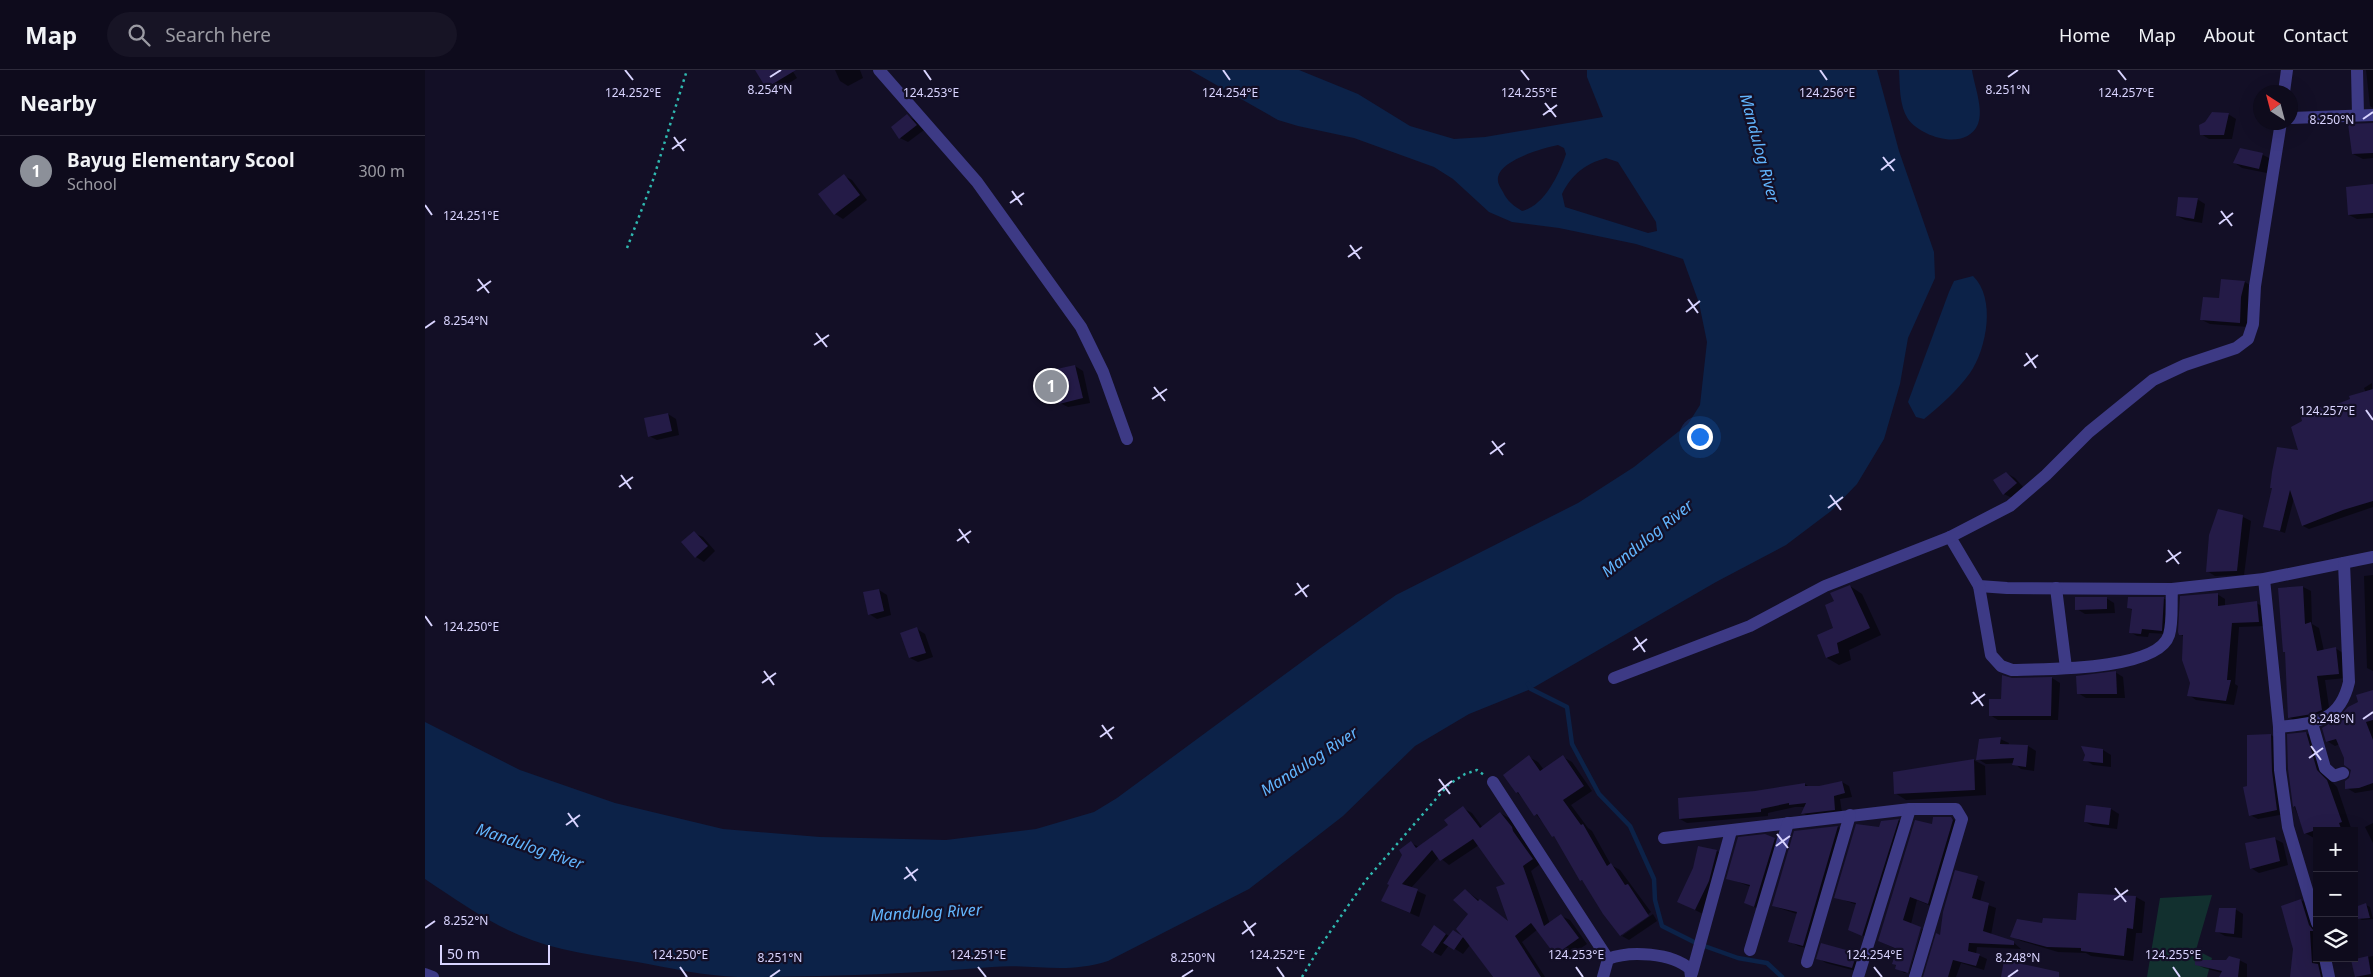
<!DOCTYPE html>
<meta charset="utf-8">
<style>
body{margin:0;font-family:"Noto Sans",sans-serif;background:#171425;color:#f1f3f6}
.controls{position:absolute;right:15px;bottom:15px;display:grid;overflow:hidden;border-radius:0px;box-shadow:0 5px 20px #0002}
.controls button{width:45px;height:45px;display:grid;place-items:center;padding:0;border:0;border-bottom:1px solid #2e2b3b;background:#0e0b1c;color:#f1f3f6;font:25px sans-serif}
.compass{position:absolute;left:1828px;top:15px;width:45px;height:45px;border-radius:50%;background:#0e0b1c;box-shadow:0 5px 20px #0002;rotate:324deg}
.scale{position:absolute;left:15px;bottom:12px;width:110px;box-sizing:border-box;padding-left:5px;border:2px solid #d9d4ff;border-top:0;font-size:14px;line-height:18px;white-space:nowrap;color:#d9d4ff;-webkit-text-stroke:4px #130f26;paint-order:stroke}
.you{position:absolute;left:1274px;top:366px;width:18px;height:18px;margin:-12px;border:4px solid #fff;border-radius:50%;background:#1a73e8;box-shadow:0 0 0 8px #1a73e833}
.badge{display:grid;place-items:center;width:32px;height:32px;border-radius:50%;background:#8c9099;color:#fff;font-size:16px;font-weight:700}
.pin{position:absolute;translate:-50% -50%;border:2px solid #fff;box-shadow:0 1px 5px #0006}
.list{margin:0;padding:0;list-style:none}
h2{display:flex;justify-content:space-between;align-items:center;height:65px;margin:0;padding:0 20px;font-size:21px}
h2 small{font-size:16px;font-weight:400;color:#9b9ba3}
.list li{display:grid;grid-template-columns:32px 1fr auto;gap:15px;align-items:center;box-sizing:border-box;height:70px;padding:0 20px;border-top:1px solid #2e2b3b}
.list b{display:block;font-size:19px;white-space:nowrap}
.list p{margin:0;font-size:16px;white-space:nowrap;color:#9b9ba3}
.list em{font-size:16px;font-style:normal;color:#9b9ba3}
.icon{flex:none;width:28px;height:28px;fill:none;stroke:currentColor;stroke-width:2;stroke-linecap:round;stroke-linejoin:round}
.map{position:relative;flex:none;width:1948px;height:907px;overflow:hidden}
header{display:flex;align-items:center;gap:30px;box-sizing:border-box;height:70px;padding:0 25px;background:#0e0b1c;border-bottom:1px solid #2e2b3b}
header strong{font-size:24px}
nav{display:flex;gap:28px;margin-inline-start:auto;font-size:18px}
.search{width:350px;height:45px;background:#171425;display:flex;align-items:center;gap:12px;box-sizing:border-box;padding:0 18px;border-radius:28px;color:#9b9ba3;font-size:19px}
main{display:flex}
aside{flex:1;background:#0e0b1c}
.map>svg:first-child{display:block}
.green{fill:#12302f}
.water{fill:#0c2248;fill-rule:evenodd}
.shadow{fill:#0007}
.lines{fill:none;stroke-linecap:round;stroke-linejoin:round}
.stream{stroke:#0c2248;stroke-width:4.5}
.building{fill:#241b47}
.path{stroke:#2fb8b0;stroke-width:2.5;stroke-dasharray:2.5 4;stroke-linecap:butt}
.minor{stroke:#3d3a85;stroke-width:12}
.ticks{fill:none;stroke:#d9d4ff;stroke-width:2}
.labels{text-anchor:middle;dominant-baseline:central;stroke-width:4.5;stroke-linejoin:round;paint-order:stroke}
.water-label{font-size:16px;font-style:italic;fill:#62b6ff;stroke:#130f26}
.ticks-label{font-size:12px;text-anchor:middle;fill:#d9d4ff;stroke:#130f26;stroke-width:4.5;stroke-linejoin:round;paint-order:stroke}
</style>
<header>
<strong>Map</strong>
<div class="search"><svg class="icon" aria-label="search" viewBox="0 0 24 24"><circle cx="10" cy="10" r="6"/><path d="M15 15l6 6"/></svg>Search here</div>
<nav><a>Home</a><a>Map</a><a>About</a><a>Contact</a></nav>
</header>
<main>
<aside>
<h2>Nearby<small></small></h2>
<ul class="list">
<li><span class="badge">1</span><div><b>Bayug Elementary Scool</b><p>School</p></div><em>300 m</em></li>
</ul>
</aside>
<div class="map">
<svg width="1948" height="907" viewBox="0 0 1948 907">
<rect width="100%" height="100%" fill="#130f26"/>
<polygon class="green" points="1787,825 1771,880 1787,888 1782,907 1722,907 1735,828"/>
<g class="water">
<path d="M765 0H874L933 24 985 56 1029 69 1060 67 1178 47 1162 7V0H1452L1474 81 1509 182 1510 208 1483 268 1475 314 1459 369 1432 414 1406 441 1361 475 1291 512 1106 619 1044 644 990 676 918 746 824 819 683 891C638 905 609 893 567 897 482 904 398 907 313 907 280 906 245 898 212 892 173 886 131 881 94 865 61 851 30 829 0 809V652L95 700 190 733 298 759 395 767 521 770 611 759 669 742 692 728 897 577 971 525 1153 433 1209 397 1263 354 1275 335 1282 272 1274 233 1258 189 1211 174 1134 158 1087 152 1064 142 1028 109 1009 97 929 68 873 56 853 50ZM1133 75 1139 78 1141 84C1134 105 1119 136 1097 141 1089 136 1082 131 1078 122 1075 117 1072 113 1073 107 1076 90 1118 78 1133 75ZM1181 88 1193 92 1231 152 1232 161 1223 163 1140 137 1137 124C1147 104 1160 94 1181 88Z"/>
<path d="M1474 0H1547C1549 15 1559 39 1553 54 1541 82 1496 67 1483 49 1474 35 1475 16 1474 0Z"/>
<path d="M1548 206C1571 228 1562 278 1545 303 1532 321 1516 335 1499 349L1491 347 1483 332 1524 222 1529 211Z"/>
</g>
<g class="shadow">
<polygon points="332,0 367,0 372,8 350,22 342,17"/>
<polygon points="410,0 435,0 438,8 423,16 415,11"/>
<polygon points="1941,0 1948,0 1948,38 1945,36"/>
<polygon points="1803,44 1811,49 1807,69 1784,69 1776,64"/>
<polygon points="482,46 490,50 499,60 483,72 475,68"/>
<polygon points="1948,54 1948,88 1938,89 1928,84"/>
<polygon points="1816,80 1838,85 1846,89 1842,103 1817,98 1810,93"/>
<polygon points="419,106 427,110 442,130 418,149 410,144"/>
<polygon points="1948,116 1948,148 1932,149 1924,145"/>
<polygon points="1772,129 1780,134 1777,153 1760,150 1752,146"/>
<polygon points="1820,212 1828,217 1823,257 1785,254 1777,250 1795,229"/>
<polygon points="650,296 658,301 665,333 643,337 635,333"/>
<polygon points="1947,313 1948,437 1884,459 1878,456 1869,428 1860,463 1839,456 1898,337 1901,339 1941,323 1939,318"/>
<polygon points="243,344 251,349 254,365 232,370 224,366"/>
<polygon points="1581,403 1590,408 1599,418 1587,428 1579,424"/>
<polygon points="1818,447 1826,451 1819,505 1790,506 1782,501"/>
<polygon points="269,463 278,467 290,481 279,492 271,487"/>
<polygon points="1948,505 1948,601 1942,598 1939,506"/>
<polygon points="1425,516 1437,524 1456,565 1424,580 1426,590 1414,595 1402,588 1409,559 1411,531"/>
<polygon points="1878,517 1886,521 1887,554 1894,558 1899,581 1910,578 1918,583 1921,608 1900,610 1905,644 1872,652 1864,647 1862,582"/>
<polygon points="454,520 462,525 466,545 452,549 444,544"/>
<polygon points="1792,524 1800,529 1800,536 1831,533 1839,537 1841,556 1814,557 1810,614 1813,616 1809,635 1771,630 1764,625 1766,612 1759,567 1755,564"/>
<polygon points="1681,528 1689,533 1690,543 1660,544 1652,539"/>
<polygon points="1738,528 1746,533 1744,564 1724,563 1723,567 1712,566 1705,562 1708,540 1703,538"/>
<polygon points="492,559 500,564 508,587 493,592 485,588"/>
<polygon points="1690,602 1698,607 1700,628 1661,628 1653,623"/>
<polygon points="1627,608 1635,613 1633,650 1573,650 1565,645 1577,630 1587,609"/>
<polygon points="1948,623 1948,720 1930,723 1922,718 1927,700 1915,674 1910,676 1902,671 1913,650"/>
<polygon points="1881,663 1891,669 1902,707 1912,717 1926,758 1924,759 1924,761 1892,761 1892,776 1889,768 1880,763 1869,736"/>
<polygon points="1846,665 1854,670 1860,744 1833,749 1825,745 1823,717"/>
<polygon points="1575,669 1584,673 1583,676 1603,676 1611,681 1609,701 1596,699 1589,693 1561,694 1553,689"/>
<polygon points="1678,680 1686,685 1686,697 1668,695 1660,690"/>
<polygon points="1104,687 1113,692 1119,700 1138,687 1147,692 1167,721 1146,735 1163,758 1167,761 1186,795 1195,800 1226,842 1197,863 1197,866 1160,812 1156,810 1132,769 1092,722"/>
<polygon points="1549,690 1560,696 1561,725 1481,730 1470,723 1469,703"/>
<polygon points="1417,712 1424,716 1427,727 1415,729 1417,743 1384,747 1378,743 1381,737 1370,737 1343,743 1343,746 1262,753 1255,749 1331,723 1380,714 1386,718"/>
<polygon points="1038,738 1047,743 1058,758 1075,743 1084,748 1096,763 1096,767 1115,794 1106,801 1125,854 1136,846 1145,850 1162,874 1140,889 1131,884 1113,859 1097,872 1120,907 1068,907 1045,875 1038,884 1024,875 1016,886 1008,882 1018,862 1024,866 1028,861 1040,869 1044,844 1040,820 1084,852 1082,814 1054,775 1024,795 1014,787 986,818 1001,825 994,847 966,835 986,773 994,777 1024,755"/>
<polygon points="1686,739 1694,744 1692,759 1668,756 1660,752"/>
<polygon points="1526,748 1534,753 1511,838 1492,830 1486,854 1495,858 1481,903 1479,903 1469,894 1473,880 1454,871 1508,756"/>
<polygon points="1473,750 1481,754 1446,869 1425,860 1432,835 1411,827 1455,758"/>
<polygon points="1948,753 1948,773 1940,757"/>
<polygon points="1413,757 1421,761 1386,879 1373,876 1365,871 1372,844 1348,836 1370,762"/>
<polygon points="1350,769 1358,773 1338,841 1320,833 1326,817 1303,808"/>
<polygon points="1850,769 1858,773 1863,795 1834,803 1826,798"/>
<polygon points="1274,777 1292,781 1300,786 1278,844 1262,836"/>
<polygon points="1531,801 1560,812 1555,832 1571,838 1566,865 1589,873 1596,879 1552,877 1551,884 1562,889 1559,900 1536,893 1531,907 1502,907 1516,867"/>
<polygon points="1654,824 1711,827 1720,832 1717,863 1711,863 1708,891 1666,886 1661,883 1633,882 1596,871 1587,866 1618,855 1652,851"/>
<polygon points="1876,830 1887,836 1892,853 1892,888 1897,888 1905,907 1866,907"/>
<polygon points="1941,835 1945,837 1948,849 1937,850 1933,848"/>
<polygon points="1810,839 1818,844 1817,868 1800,866 1791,861"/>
<polygon points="1228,844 1232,851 1204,870 1197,866"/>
<polygon points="1497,859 1503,863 1490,906 1484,904"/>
<polygon points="1431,884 1439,889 1435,902 1401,893 1393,888"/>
<polygon points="1948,886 1948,907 1931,907 1928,890"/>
<polygon points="1814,890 1822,894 1822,907 1795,907 1797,903 1779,898 1771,894"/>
</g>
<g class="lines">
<polyline class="stream" points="1103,614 1106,619 1142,637 1147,674 1174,724 1205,756 1229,809 1230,830 1237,856 1271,873 1313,888 1342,893 1357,907"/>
</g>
<g class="building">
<polygon points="330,0 371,0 341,18"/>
<polygon points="1787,42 1804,43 1799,65 1775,65 1774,55 1780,52"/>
<polygon points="482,44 492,55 474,69 466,57"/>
<polygon points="1948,53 1948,83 1927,84 1923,54"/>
<polygon points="1815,78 1838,83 1834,99 1808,93"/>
<polygon points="419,104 435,125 409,145 393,124"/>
<polygon points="1948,114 1948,143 1923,145 1921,117"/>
<polygon points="1753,127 1773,128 1769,149 1751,146"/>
<polygon points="1796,209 1820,211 1816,227 1815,253 1775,250 1778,227 1794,228"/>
<polygon points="650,295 658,328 634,334 627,300"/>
<polygon points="1948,319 1948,431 1918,440 1877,456 1865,420 1855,461 1838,457 1847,418 1845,418 1847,402 1852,377 1873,380 1866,357 1877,351 1876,347 1887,342 1887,340 1898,336 1899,339 1925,329 1924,326"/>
<polygon points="243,343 247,361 223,367 219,348"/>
<polygon points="1581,402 1592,413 1578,425 1568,410"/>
<polygon points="1793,439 1818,445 1812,501 1781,502 1784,465"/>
<polygon points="269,461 283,476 270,488 256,472"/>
<polygon points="1425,515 1445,558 1412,573 1414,583 1401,588 1392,565 1408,558 1400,535 1409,531 1405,523"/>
<polygon points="1878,516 1880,554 1886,552 1892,581 1911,577 1914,604 1892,606 1897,640 1887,644 1863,648 1860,582 1858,582 1857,570 1853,518"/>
<polygon points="454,519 459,541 443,545 438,522"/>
<polygon points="1793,523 1793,536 1832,531 1834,552 1807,553 1802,610 1806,610 1801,631 1762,626 1765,613 1757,590 1758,565 1754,565 1753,562 1755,526"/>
<polygon points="1650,527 1682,527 1682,539 1650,540"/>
<polygon points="1703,527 1739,527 1737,561 1717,559 1716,564 1704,563 1707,539 1702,538"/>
<polygon points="492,557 501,583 484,588 475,563"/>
<polygon points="1691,601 1692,624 1652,624 1651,606"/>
<polygon points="1577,605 1587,608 1627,607 1626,646 1564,646 1564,629 1576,629"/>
<polygon points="1948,620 1948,650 1941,652 1948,670 1948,713 1934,718 1920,719 1920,711 1924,708 1926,700 1919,695 1919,688 1911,669 1901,672 1897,658 1912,649 1923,637 1933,632 1931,625"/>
<polygon points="1881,662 1892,700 1902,710 1917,752 1914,753 1917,761 1888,761 1879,764 1870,736 1868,737 1863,699 1862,664"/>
<polygon points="1846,664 1847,701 1852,740 1824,746 1818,717 1822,716 1822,665"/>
<polygon points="1576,667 1575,674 1603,675 1601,697 1587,695 1589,688 1551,690 1554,669"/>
<polygon points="1656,676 1678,679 1678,693 1658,691 1660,685"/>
<polygon points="1104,685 1115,701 1138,685 1159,716 1138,730 1156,755 1158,754 1182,796 1186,793 1200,815 1203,814 1224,846 1195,866 1178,844 1157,810 1155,811 1129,766 1127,767 1112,744 1109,746 1093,722 1091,723 1078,705"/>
<polygon points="1549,689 1550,720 1469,724 1468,702"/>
<polygon points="1417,711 1420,723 1409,726 1410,740 1376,744 1381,733 1364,735 1364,733 1336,739 1336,742 1254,749 1253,728 1330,721 1380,713 1380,716 1394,716"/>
<polygon points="1661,735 1686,738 1684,755 1659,752"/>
<polygon points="1038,736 1055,758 1075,742 1087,757 1088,761 1108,789 1098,796 1119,856 1136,844 1154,868 1130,885 1106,853 1090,866 1116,907 1068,907 1038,867 1029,880 1018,873 1028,860 1037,866 1031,859 1043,844 1028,830 1040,819 1053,831 1055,829 1083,851 1071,817 1080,814 1048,769 1015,791 1007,780 977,814 993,819 985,843 956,831 964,815 962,814 977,785 974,780 986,771 991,778 1023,755 1019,750"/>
<polygon points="1508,747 1526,747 1528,750 1503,834 1485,827 1478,850 1496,857 1483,903 1470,899 1471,895 1467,894 1472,879 1453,871 1490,750 1507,754"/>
<polygon points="1474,749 1437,866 1423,860 1431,833 1409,828 1431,754 1454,757 1456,751"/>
<polygon points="1413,756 1378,876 1363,872 1372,842 1347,836 1369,761"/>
<polygon points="1340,764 1350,768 1329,837 1319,833 1325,815 1301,809 1313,767"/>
<polygon points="1850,767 1855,791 1825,799 1820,773"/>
<polygon points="1273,776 1292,780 1284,811 1270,840 1252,832 1268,798"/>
<polygon points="1530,800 1553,806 1547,828 1564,833 1558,861 1589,871 1589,875 1544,873 1543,881 1555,884 1551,896 1528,890 1523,907 1498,907 1511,863 1515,865 1518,842"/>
<polygon points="1653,823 1711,826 1708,859 1702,858 1699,886 1656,881 1656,878 1622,877 1585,867 1592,849 1617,853 1618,848 1651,850"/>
<polygon points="1876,829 1884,855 1889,861 1885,861 1887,893 1893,894 1896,907 1865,907 1868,879 1856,836"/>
<polygon points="1941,833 1945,848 1932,849 1930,837"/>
<polygon points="1794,838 1811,838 1809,864 1790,862"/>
<polygon points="1009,855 1021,864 1008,883 996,875"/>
<polygon points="1396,873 1432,883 1427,898 1391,889"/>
<polygon points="1804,886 1815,889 1813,907 1794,907 1797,901 1770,895 1770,890 1801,890"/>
<polygon points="1943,886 1946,904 1930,907 1926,890"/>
<polygon points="1579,890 1634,902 1634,907 1576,907"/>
</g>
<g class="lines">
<g class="path">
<polyline points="202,178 228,110 262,0"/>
<polyline points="877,907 896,875 941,810 1023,715 1040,704 1052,700 1059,705"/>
</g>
<g class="minor">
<polyline points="454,0 552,112 656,257 678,302 702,369"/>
<polyline points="1932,0 1933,45"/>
<polyline points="1859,22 1862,0"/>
<polyline points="1866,48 1948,45"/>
<polyline points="1525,467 1554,516 1582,518 1747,519 1839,509 1948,487"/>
<polyline points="1839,509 1854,657 1855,700 1863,757 1892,853"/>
<path d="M1554 516 1566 585 1576 596 1587 600C1619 599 1733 601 1744 565 1748 552 1746 533 1747 519"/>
<polyline points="1631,518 1641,598"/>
<polyline points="1189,608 1325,556 1400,516 1525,467 1585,436 1621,405 1664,362 1728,310 1760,295 1811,278 1823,269 1828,254 1830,216 1856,52"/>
<polyline points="1887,653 1900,698 1909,706 1918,703"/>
<path d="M1854 657C1890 653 1915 652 1924 612L1919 493"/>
<polyline points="1068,712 1183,889 1178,907"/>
<polyline points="1239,768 1485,739 1531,739 1537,749 1490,907"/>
<polyline points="1325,880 1363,753"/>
<polyline points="1900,888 1904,907"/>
<path d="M1183 889C1205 880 1247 883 1265 899L1266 907"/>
<polyline points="1382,892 1425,745"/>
<polyline points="1267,903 1306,761"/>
<polyline points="0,904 8,907"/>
<polyline points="1433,907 1485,739"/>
</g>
</g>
<path class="ticks" d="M200 0 208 10M499 0 506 10M798 0 805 10M1096 0 1104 10M1395 0 1402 10M1693 0 1701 10M345 7 356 0M1583 7 1593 0M1120 33 1131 47M1118 45 1132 35M1938 49 1948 42M249 67 259 81M247 79 261 69M1458 87 1469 101M1456 100 1470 89M587 121 597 135M585 133 599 123M0 135 7 145M1796 141 1807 156M1794 154 1808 143M925 175 935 189M923 187 937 177M53 209 64 223M52 221 66 211M1263 229 1273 243M1261 242 1275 231M0 258 10 251M391 263 402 277M389 275 404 265M1601 283 1611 298M1599 296 1613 285M729 317 740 331M727 329 742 319M1941 340 1948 350M1067 371 1078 385M1065 384 1080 373M196 405 206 419M194 417 208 407M1405 425 1416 440M1403 438 1418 427M534 459 544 473M532 471 546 461M1743 480 1754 494M1741 492 1756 482M872 513 882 527M870 525 884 515M0 546 7 556M1210 567 1220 582M1208 580 1222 569M339 601 349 615M337 613 351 603M1548 622 1558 636M1546 634 1560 624M1938 649 1948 642M677 655 687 669M675 667 689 657M1886 676 1896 690M1884 688 1898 678M1014 709 1025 724M1013 722 1027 711M143 743 153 757M141 755 155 745M1352 764 1363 778M1351 776 1365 766M481 797 491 811M479 809 493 799M1690 818 1701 832M1689 830 1703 820M819 851 829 866M0 858 10 851M817 864 831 853M255 897 262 907M553 897 561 907M852 897 859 907M1151 897 1158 907M1449 897 1457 907M1748 897 1755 907M345 907 355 900M757 907 768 900M1583 907 1593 900"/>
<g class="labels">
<g class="water-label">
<text transform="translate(1335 78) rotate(75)">Mandulog River</text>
<text transform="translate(1222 468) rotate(-39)">Mandulog River</text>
<text transform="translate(884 691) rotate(-33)">Mandulog River</text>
<text transform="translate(105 776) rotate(19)">Mandulog River</text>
<text transform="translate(501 842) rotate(-3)">Mandulog River</text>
</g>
</g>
<g class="ticks-label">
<text x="345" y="24">8.254°N</text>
<text x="1583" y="24">8.251°N</text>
<text x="208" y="27">124.252°E</text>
<text x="506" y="27">124.253°E</text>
<text x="805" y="27">124.254°E</text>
<text x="1104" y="27">124.255°E</text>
<text x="1402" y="27">124.256°E</text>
<text x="1701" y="27">124.257°E</text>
<text x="1907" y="54">8.250°N</text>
<text x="46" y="150">124.251°E</text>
<text x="41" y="255">8.254°N</text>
<text x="1902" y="345">124.257°E</text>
<text x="46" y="561">124.250°E</text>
<text x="1907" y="653">8.248°N</text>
<text x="41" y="855">8.252°N</text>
<text x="255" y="889">124.250°E</text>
<text x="553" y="889">124.251°E</text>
<text x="852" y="889">124.252°E</text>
<text x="1151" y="889">124.253°E</text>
<text x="1449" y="889">124.254°E</text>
<text x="1748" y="889">124.255°E</text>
<text x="355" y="892">8.251°N</text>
<text x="768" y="892">8.250°N</text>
<text x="1593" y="892">8.248°N</text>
</g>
</svg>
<div class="controls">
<button>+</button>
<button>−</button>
<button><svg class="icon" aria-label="layers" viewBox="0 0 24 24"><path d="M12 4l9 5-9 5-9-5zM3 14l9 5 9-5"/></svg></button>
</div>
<svg class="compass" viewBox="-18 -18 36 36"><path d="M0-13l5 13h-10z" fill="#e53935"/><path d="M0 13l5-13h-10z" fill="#9b9ba3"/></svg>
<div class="scale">50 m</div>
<div class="you"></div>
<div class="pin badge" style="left:626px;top:316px">1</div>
</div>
</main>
